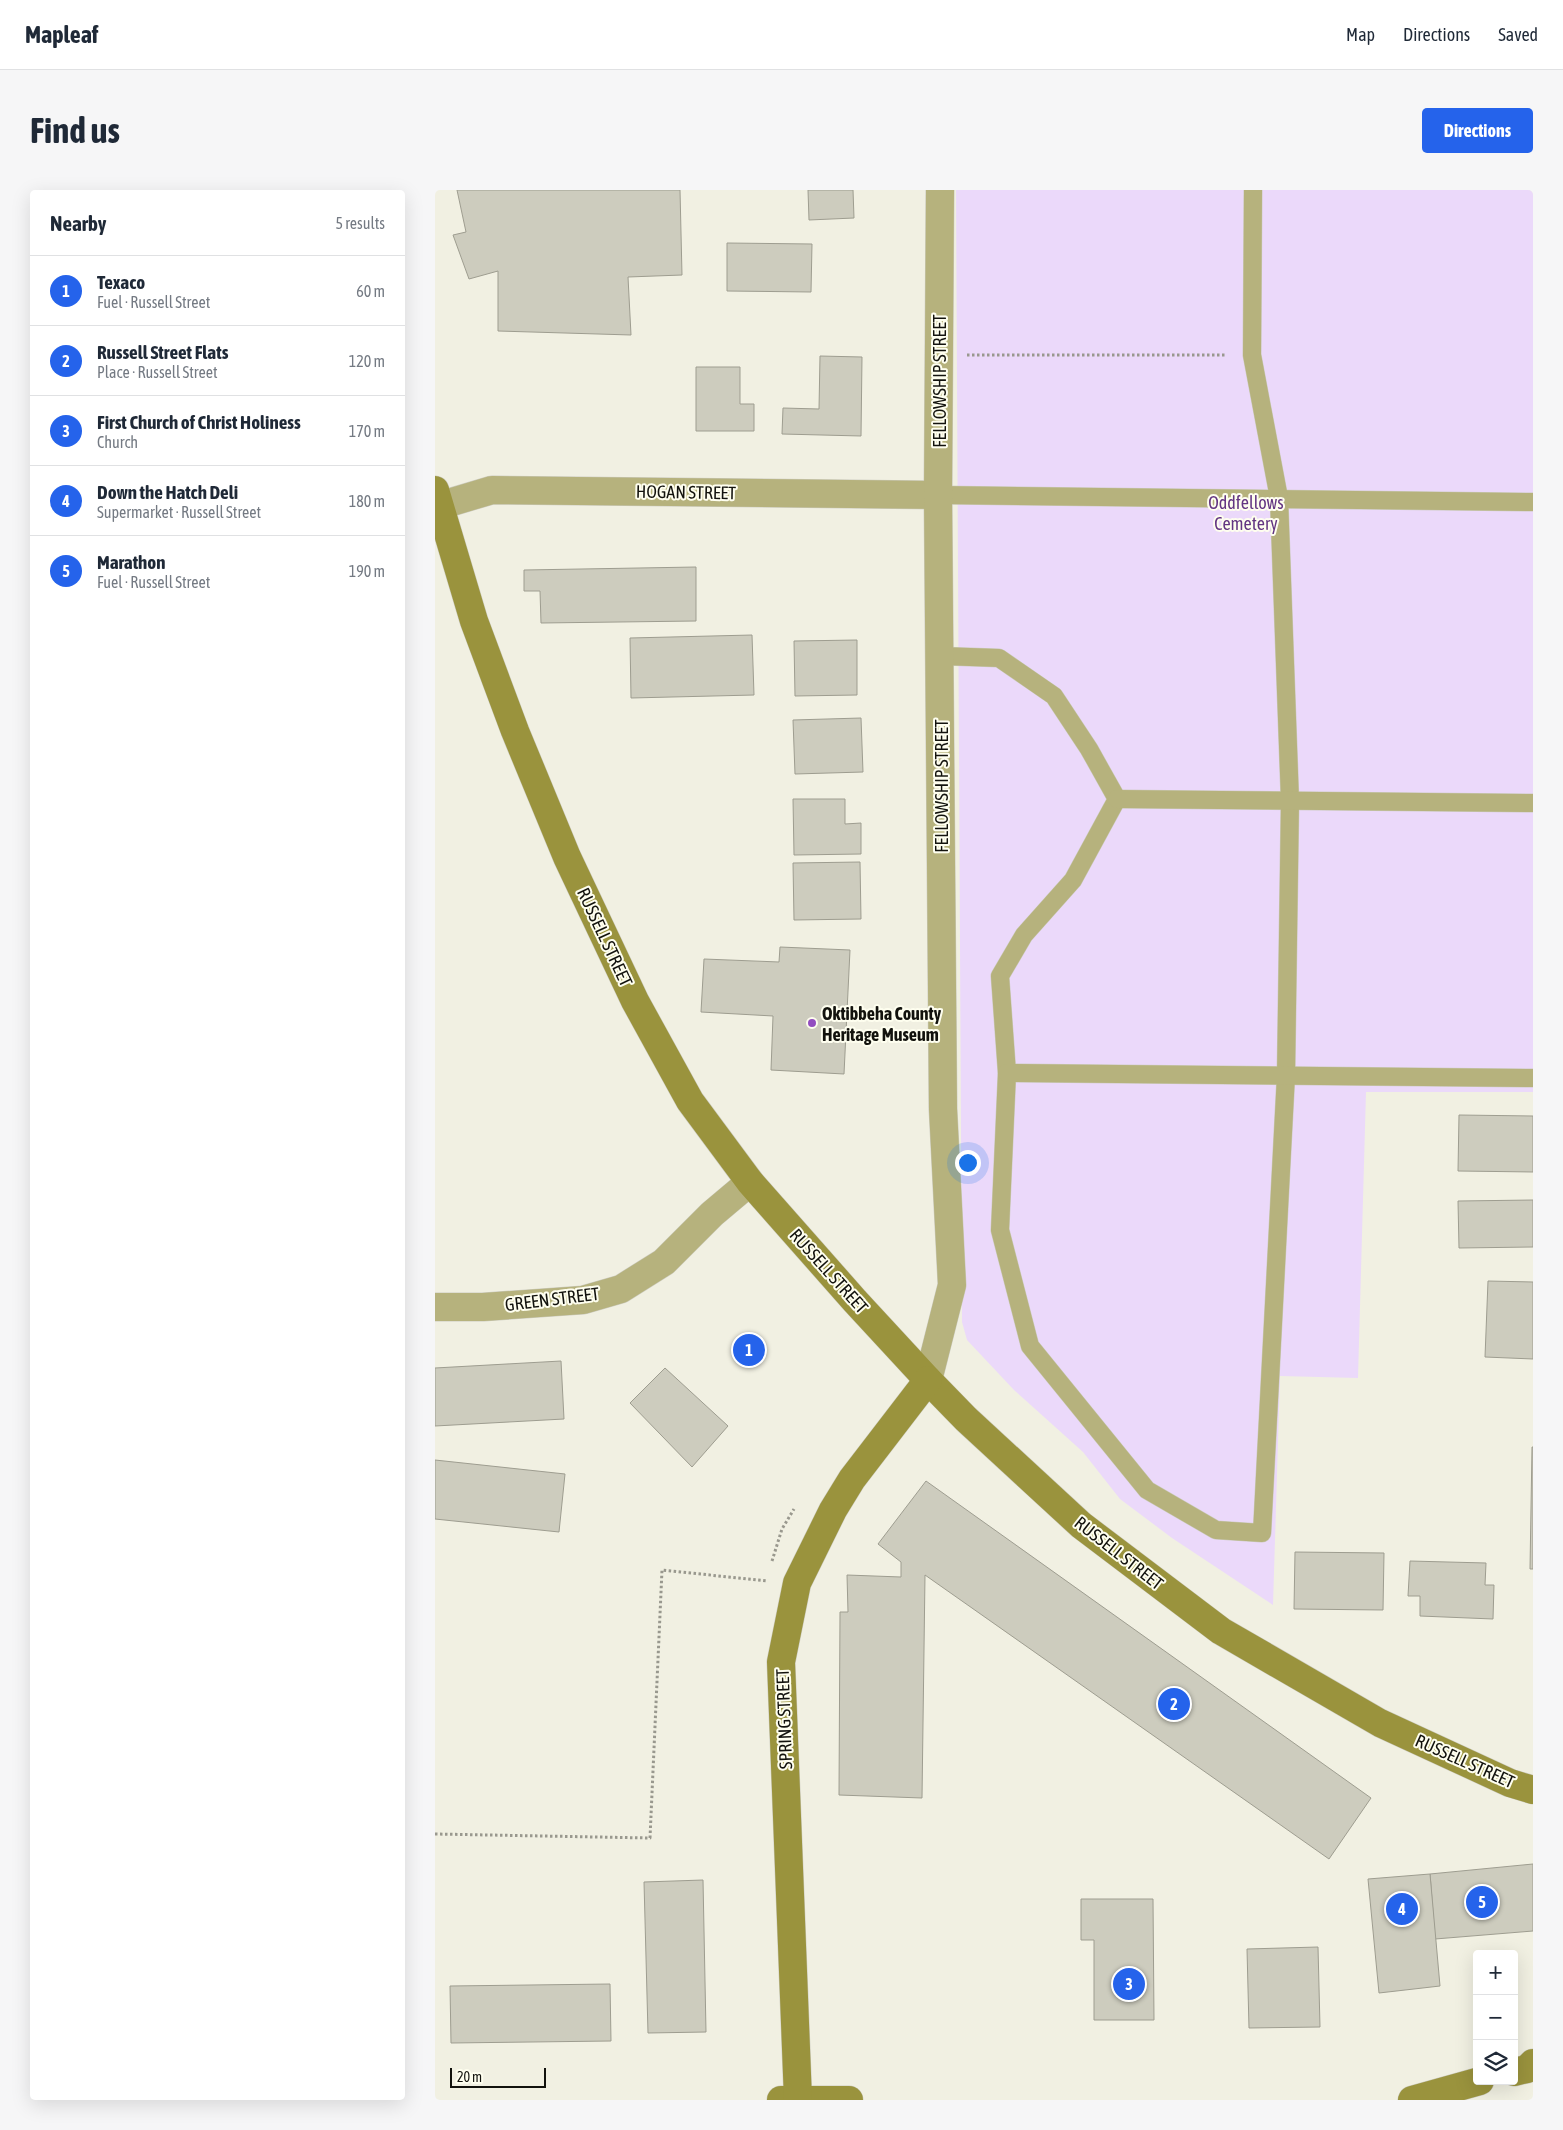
<!DOCTYPE html>
<meta charset="utf-8">
<style>
body{margin:0;font-family:"Asap Condensed",sans-serif;background:#f6f6f7;color:#1f2937}
.controls{position:absolute;right:15px;bottom:15px;display:grid;overflow:hidden;border-radius:5px;box-shadow:0 5px 20px #0002}
.controls button{width:45px;height:45px;display:grid;place-items:center;padding:0;border:0;border-bottom:1px solid #e0e1e3;background:#fff;color:#1f2937;font:25px sans-serif}
.scale{position:absolute;left:15px;bottom:12px;width:96px;box-sizing:border-box;padding-left:5px;border:2px solid #12120d;border-top:0;font-size:14px;line-height:18px;white-space:nowrap;color:#12120d;-webkit-text-stroke:4px #fefeef;paint-order:stroke}
.you{position:absolute;left:532px;top:972px;width:18px;height:18px;margin:-12px;border:4px solid #fff;border-radius:50%;background:#1a73e8;box-shadow:0 0 0 8px #1a73e833}
.badge{display:grid;place-items:center;width:32px;height:32px;border-radius:50%;background:#2563eb;color:#fff;font-size:16px;font-weight:700}
.pin{position:absolute;translate:-50% -50%;border:2px solid #fff;box-shadow:0 1px 5px #0006}
.list{margin:0;padding:0;list-style:none}
h2{display:flex;justify-content:space-between;align-items:center;height:65px;margin:0;padding:0 20px;font-size:21px}
h2 small{font-size:16px;font-weight:400;color:#747a83}
.list li{display:grid;grid-template-columns:32px 1fr auto;gap:15px;align-items:center;box-sizing:border-box;height:70px;padding:0 20px;border-top:1px solid #e0e1e3}
.list b{display:block;font-size:19px;white-space:nowrap}
.list p{margin:0;font-size:16px;white-space:nowrap;color:#747a83}
.list em{font-size:16px;font-style:normal;color:#747a83}
.icon{flex:none;width:28px;height:28px;fill:none;stroke:currentColor;stroke-width:2;stroke-linecap:round;stroke-linejoin:round}
.map{position:relative;flex:none;width:1098px;height:1910px;overflow:hidden;border-radius:5px}
header{display:flex;align-items:center;gap:30px;box-sizing:border-box;height:70px;padding:0 25px;background:#fff;border-bottom:1px solid #e0e1e3}
header strong{font-size:24px}
nav{display:flex;gap:28px;margin-inline-start:auto;font-size:18px}
.intro{display:flex;align-items:center;justify-content:space-between;box-sizing:border-box;height:120px;padding:0 30px}
h1{margin:0;font-size:35px}
.button{padding:12px 22px;border-radius:5px;background:#2563eb;color:#fff;font-size:18px;font-weight:700}
main{display:flex;gap:30px;padding:0 30px}
aside{flex:1;background:#fff;border-radius:5px;box-shadow:0 5px 20px #0002}
.map>svg:first-child{display:block}
.green{fill:#ebd9fa}
.building{fill:#cdccbe;stroke:#9e9d90}
.lines{fill:none;stroke-linecap:round;stroke-linejoin:round}
.lane-casing{stroke:#cdccc0;stroke-width:19}
.street-casing{stroke:#cdccc0;stroke-width:29}
.secondary-casing{stroke:#cdccc0;stroke-width:29}
.path{stroke:#99988e;stroke-width:3;stroke-dasharray:2.5 2.5;stroke-linecap:butt}
.lane{stroke:#b6b27d;stroke-width:18}
.street{stroke:#b6b27d;stroke-width:28}
.secondary{stroke:#9a933d;stroke-width:28}
.poi-dot{fill:#924dc0;stroke:#fefeef;stroke-width:2}
.labels{text-anchor:middle;dominant-baseline:central;stroke-width:4;stroke-linejoin:round;paint-order:stroke}
.street-label{font-size:18px;fill:#12120d;stroke:#fefeef}
.park-label{font-size:18px;fill:#633582;stroke:#fefeef}
.poi-label{font-size:18px;font-weight:bold;fill:#12120d;stroke:#fefeef;text-anchor:start}
</style>
<header>
<strong>Mapleaf</strong>
<nav><a>Map</a><a>Directions</a><a>Saved</a></nav>
</header>
<div class="intro"><h1>Find us</h1><a class="button">Directions</a></div>
<main>
<aside>
<h2>Nearby<small>5 results</small></h2>
<ul class="list">
<li><span class="badge">1</span><div><b>Texaco</b><p>Fuel · Russell Street</p></div><em>60 m</em></li>
<li><span class="badge">2</span><div><b>Russell Street Flats</b><p>Place · Russell Street</p></div><em>120 m</em></li>
<li><span class="badge">3</span><div><b>First Church of Christ Holiness</b><p>Church</p></div><em>170 m</em></li>
<li><span class="badge">4</span><div><b>Down the Hatch Deli</b><p>Supermarket · Russell Street</p></div><em>180 m</em></li>
<li><span class="badge">5</span><div><b>Marathon</b><p>Fuel · Russell Street</p></div><em>190 m</em></li>
</ul>
</aside>
<div class="map">
<svg width="1098" height="1910" viewBox="0 0 1098 1910">
<rect width="100%" height="100%" fill="#f1f0e2"/>
<polygon class="green" points="521,0 1098,0 1098,902 931,902 923,1188 845,1186 838,1415 737,1348 685,1309 648,1262 579,1200 532,1150 527,1132"/>
<g class="building">
<polygon points="22,0 245,0 247,85 193,87 196,145 63,141 63,81 34,89 18,45 31,42"/>
<polygon points="373,0 418,0 419,28 374,30"/>
<polygon points="292,53 377,54 376,102 292,101"/>
<polygon points="385,166 427,167 426,246 347,244 348,218 384,219"/>
<polygon points="261,177 305,177 305,214 319,214 319,241 261,241"/>
<polygon points="261,377 261,431 106,433 105,401 89,401 89,380"/>
<polygon points="317,445 319,505 196,508 195,448"/>
<polygon points="422,450 422,505 360,506 359,451"/>
<polygon points="426,528 428,582 360,584 358,530"/>
<polygon points="358,609 410,609 410,634 426,633 426,664 359,665"/>
<polygon points="425,672 426,729 359,730 358,673"/>
<polygon points="345,757 415,760 409,884 336,880 338,826 266,822 269,769 344,772"/>
<polygon points="1024,925 1098,926 1098,982 1023,981"/>
<polygon points="1098,1010 1098,1057 1024,1058 1023,1011"/>
<polygon points="1053,1091 1098,1092 1098,1169 1050,1167"/>
<polygon points="126,1171 129,1229 0,1236 0,1178"/>
<polygon points="230,1178 293,1236 257,1277 195,1213"/>
<polygon points="1097,1257 1098,1257 1098,1379 1095,1379"/>
<polygon points="0,1270 130,1284 124,1342 0,1329"/>
<polygon points="491,1291 936,1608 894,1669 490,1385 487,1608 404,1605 405,1422 413,1422 412,1385 466,1387 466,1372 443,1354"/>
<polygon points="860,1362 949,1363 948,1420 859,1419"/>
<polygon points="975,1371 1051,1373 1050,1395 1059,1395 1058,1429 985,1426 985,1406 973,1406"/>
<polygon points="1098,1674 1098,1741 1000,1749 995,1684"/>
<polygon points="995,1684 1005,1796 944,1803 933,1689"/>
<polygon points="268,1690 271,1842 213,1843 209,1692"/>
<polygon points="646,1709 718,1709 719,1830 659,1830 659,1750 646,1750"/>
<polygon points="883,1757 885,1837 814,1838 812,1759"/>
<polygon points="175,1794 176,1851 16,1853 15,1796"/>
</g>
<g class="lines">
<defs>
<g id="lane">
<polyline points="503,305 1098,312"/>
<polyline points="506,466 564,468 619,506 654,559 682,609 638,690 589,745 565,786 572,883 565,1040 595,1156 712,1300 781,1340 827,1343 851,885 855,611 844,308 817,165 818,0"/>
<polyline points="682,609 1098,613"/>
<polyline points="572,883 1098,888"/>
</g>
<g id="street">
<polyline points="0,317 57,300 503,305"/>
<polyline points="0,1117 48,1117 148,1110 186,1099 229,1072 277,1024 315,992"/>
<polyline points="493,1190 517,1095 508,919 503,305 505,0"/>
</g>
<g id="secondary">
<polyline points="0,300 39,431 80,541 132,667 200,811 255,911 315,992 420,1111 493,1190 531,1229 646,1335 786,1441 945,1533 1075,1593 1098,1600"/>
<polyline points="1079,1882 1092,1879 1098,1873"/>
<polyline points="346,1910 414,1910"/>
<polyline points="363,1910 346,1472 362,1393 398,1320 417,1289 493,1190"/>
<polyline points="977,1910 1045,1891"/>
</g>
</defs>
<use href="#lane" class="lane-casing"/>
<use href="#street" class="street-casing"/>
<use href="#secondary" class="secondary-casing"/>
<g class="path">
<polyline points="532,165 791,165"/>
<polyline points="337,1371 347,1339 359,1319"/>
<polyline points="0,1644 215,1648 227,1380 332,1391"/>
</g>
<use href="#lane" class="lane"/>
<use href="#street" class="street"/>
<use href="#secondary" class="secondary"/>
</g>
<circle class="poi-dot" cx="377" cy="833" r="5"/>
<g class="labels">
<g class="street-label">
<text transform="translate(504 191) rotate(-90)">FELLOWSHIP STREET</text>
<text transform="translate(251 302) rotate(1)">HOGAN STREET</text>
<text transform="translate(506 596) rotate(-90)">FELLOWSHIP STREET</text>
<text transform="translate(170 747) rotate(65)">RUSSELL STREET</text>
<text transform="translate(394 1081) rotate(48)">RUSSELL STREET</text>
<text transform="translate(117 1109) rotate(-7)">GREEN STREET</text>
<text transform="translate(684 1363) rotate(38)">RUSSELL STREET</text>
<text transform="translate(349 1529) rotate(-92)">SPRING STREET</text>
<text transform="translate(1030 1571) rotate(24)">RUSSELL STREET</text>
</g>
<g class="park-label">
<text x="811" y="312">Oddfellows<tspan x="811" dy="21">Cemetery</tspan></text>
</g>
<g class="poi-label">
<text x="387" y="823">Oktibbeha County<tspan x="387" dy="21">Heritage Museum</tspan></text>
</g>
</g>
</svg>
<div class="controls">
<button>+</button>
<button>−</button>
<button><svg class="icon" aria-label="layers" viewBox="0 0 24 24"><path d="M12 4l9 5-9 5-9-5zM3 14l9 5 9-5"/></svg></button>
</div>
<div class="scale">20 m</div>
<div class="you"></div>
<div class="pin badge" style="left:314px;top:1160px">1</div>
<div class="pin badge" style="left:739px;top:1514px">2</div>
<div class="pin badge" style="left:694px;top:1794px">3</div>
<div class="pin badge" style="left:967px;top:1719px">4</div>
<div class="pin badge" style="left:1047px;top:1712px">5</div>
</div>
</main>
